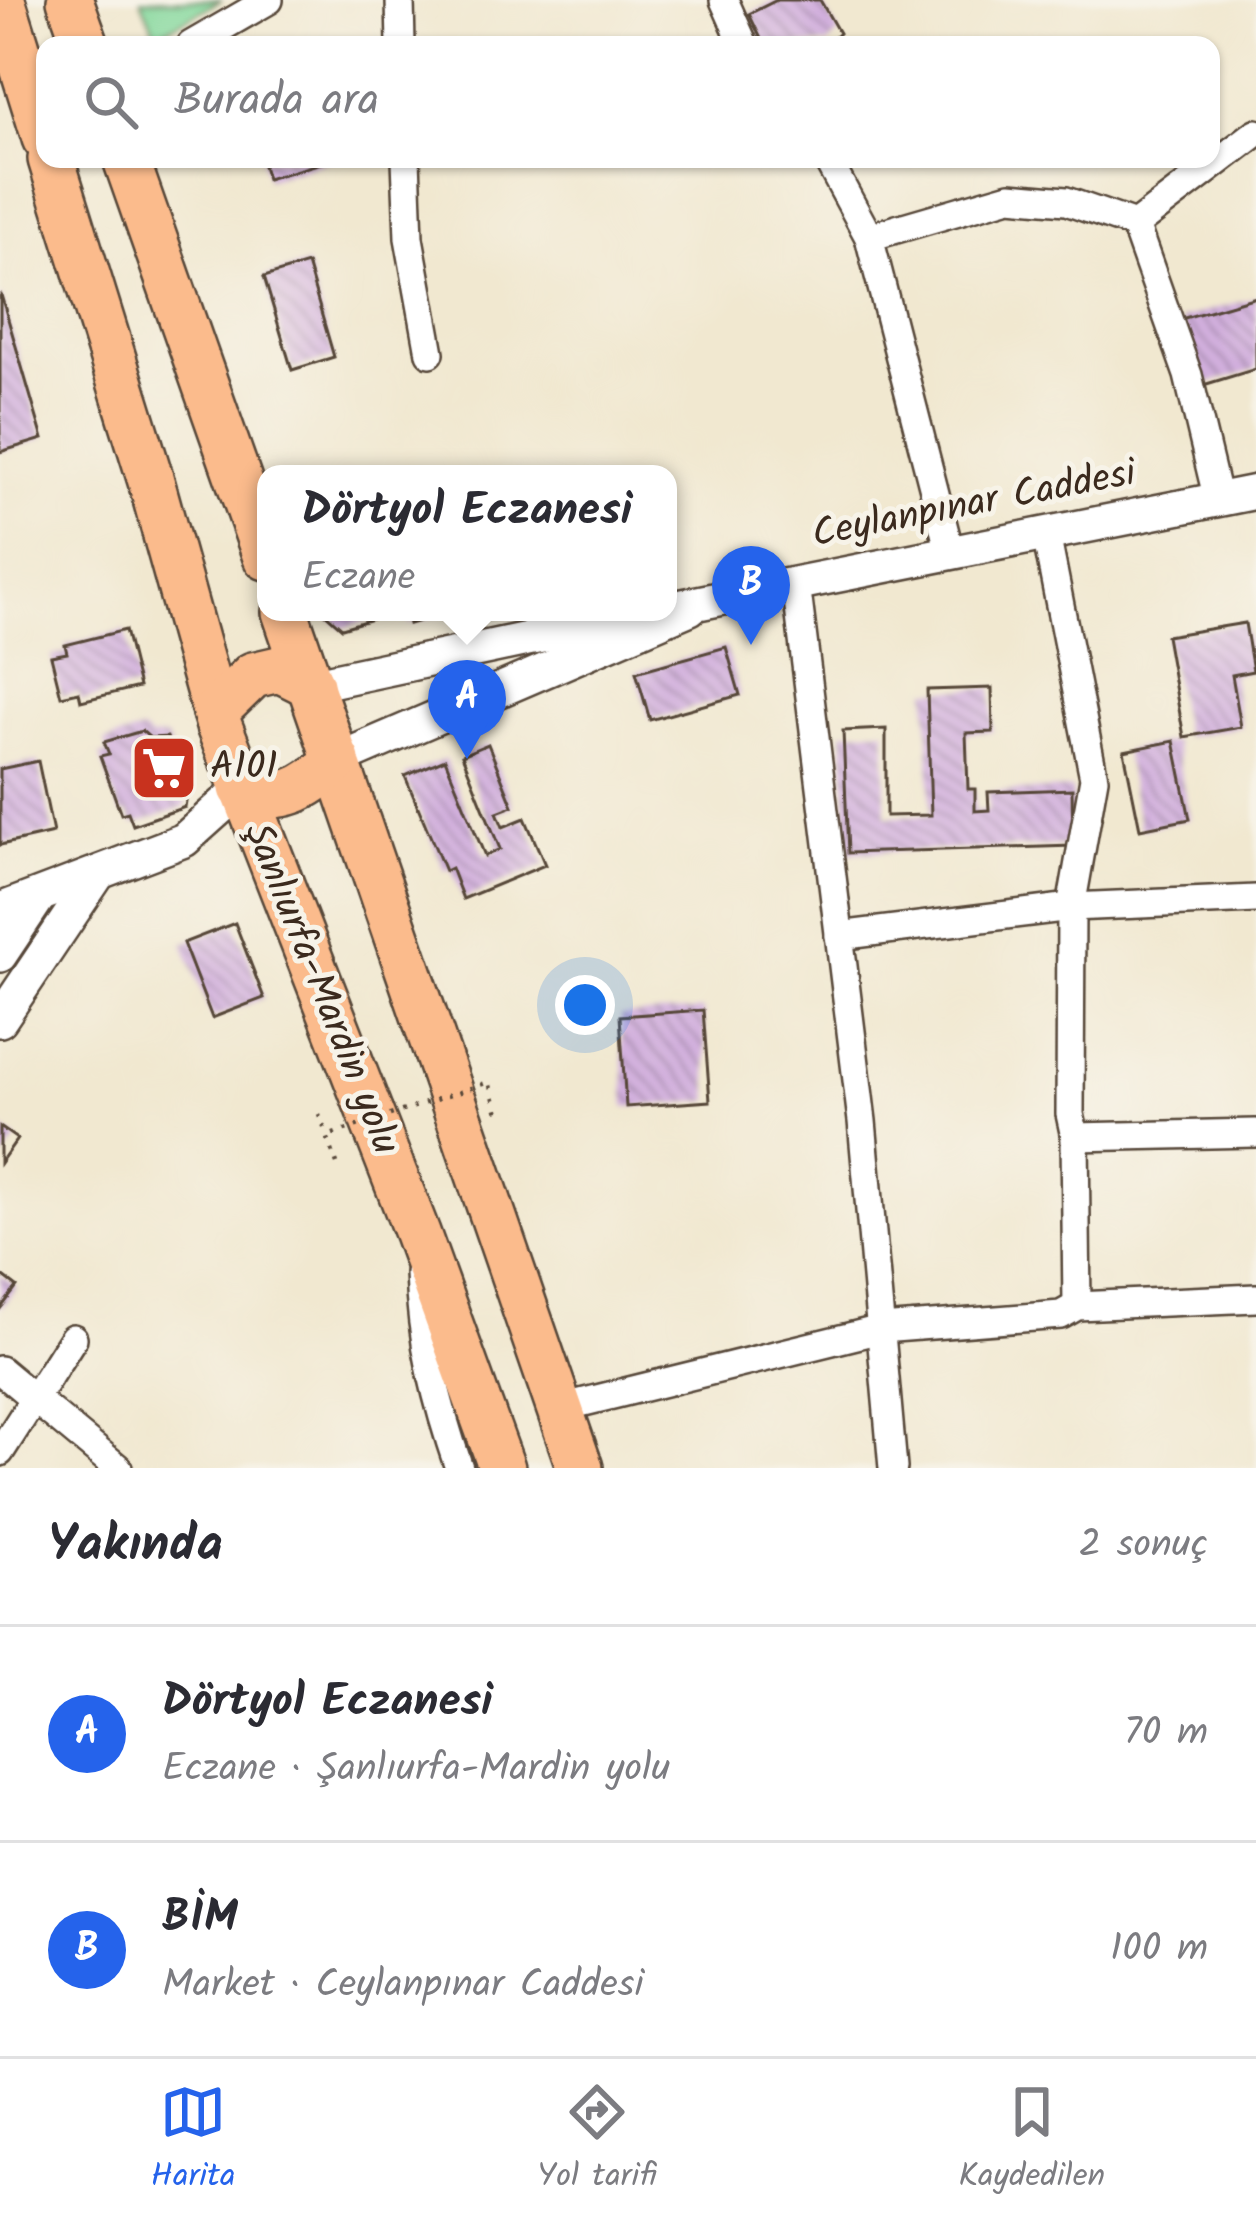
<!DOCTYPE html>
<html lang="tr">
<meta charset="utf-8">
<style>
body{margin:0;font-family:Kalam,sans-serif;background:#f2f2f3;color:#2b2b33}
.you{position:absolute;left:585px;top:1005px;width:42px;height:42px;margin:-30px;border:9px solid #fff;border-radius:50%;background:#1a73e8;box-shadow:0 0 0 18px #1a73e833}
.badge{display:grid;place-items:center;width:78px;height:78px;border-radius:50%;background:#2563eb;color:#fff;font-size:39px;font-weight:700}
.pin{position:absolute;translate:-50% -99px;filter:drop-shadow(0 3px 6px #0008)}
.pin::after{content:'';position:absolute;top:63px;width:42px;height:36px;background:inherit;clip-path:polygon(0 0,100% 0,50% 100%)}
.popup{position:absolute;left:257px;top:465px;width:420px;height:156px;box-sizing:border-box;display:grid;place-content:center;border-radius:24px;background:#fff;filter:drop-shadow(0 3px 9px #0005);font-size:39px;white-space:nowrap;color:#7c7c81}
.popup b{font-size:45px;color:#2b2b33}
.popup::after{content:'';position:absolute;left:50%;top:100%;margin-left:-24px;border:24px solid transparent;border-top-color:#fff}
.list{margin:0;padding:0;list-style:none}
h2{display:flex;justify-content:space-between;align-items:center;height:156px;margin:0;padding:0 48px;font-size:51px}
h2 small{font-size:39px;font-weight:400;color:#7c7c81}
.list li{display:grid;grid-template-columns:78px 1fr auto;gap:36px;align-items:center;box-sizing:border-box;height:216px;padding:0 48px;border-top:3px solid #e1e1e2}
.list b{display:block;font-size:45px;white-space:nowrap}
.list p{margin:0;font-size:39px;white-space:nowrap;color:#7c7c81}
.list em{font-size:39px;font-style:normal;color:#7c7c81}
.icon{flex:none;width:66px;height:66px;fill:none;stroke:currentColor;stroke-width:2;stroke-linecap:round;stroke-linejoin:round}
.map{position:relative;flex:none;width:1256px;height:1468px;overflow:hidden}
.search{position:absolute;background:#fff;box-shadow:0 3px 9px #0004;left:36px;right:36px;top:36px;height:132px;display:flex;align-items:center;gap:30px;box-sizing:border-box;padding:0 42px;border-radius:24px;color:#7c7c81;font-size:45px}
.sheet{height:588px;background:#fff}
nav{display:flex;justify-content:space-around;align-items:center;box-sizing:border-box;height:168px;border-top:3px solid #e1e1e2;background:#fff;font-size:33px;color:#7c7c81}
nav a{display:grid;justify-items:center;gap:6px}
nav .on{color:#2563eb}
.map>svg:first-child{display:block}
.green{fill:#80d79a;stroke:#5e805c;stroke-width:3}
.building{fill:url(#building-back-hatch)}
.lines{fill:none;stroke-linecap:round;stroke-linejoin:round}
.minor-casing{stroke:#564639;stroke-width:32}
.tertiary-casing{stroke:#564639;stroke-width:38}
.trunk-casing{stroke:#564639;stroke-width:50}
.path{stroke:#564639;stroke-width:4.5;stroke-dasharray:3 9;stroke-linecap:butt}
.minor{stroke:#fff;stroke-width:27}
.tertiary{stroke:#fff;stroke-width:33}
.trunk{stroke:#fbbb8c;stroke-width:45}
.path-bridge{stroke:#564639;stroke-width:4.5;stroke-dasharray:3 9;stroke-linecap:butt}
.labels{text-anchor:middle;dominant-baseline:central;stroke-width:10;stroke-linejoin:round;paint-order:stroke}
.street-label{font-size:39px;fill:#3b2a1e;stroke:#f7f3e8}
.poi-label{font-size:39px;fill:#3b2a1e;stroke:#f7f3e8;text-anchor:start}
</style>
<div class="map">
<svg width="1256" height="1468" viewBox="0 0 1256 1468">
<defs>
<pattern id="building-back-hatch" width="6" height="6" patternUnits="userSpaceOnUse" patternTransform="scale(3)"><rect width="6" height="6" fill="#d1afdd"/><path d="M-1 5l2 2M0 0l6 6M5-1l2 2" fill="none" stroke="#ab8fb3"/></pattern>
</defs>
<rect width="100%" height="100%" fill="#f7f3e8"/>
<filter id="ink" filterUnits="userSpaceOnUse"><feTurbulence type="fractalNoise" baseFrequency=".00833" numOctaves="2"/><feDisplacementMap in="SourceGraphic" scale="24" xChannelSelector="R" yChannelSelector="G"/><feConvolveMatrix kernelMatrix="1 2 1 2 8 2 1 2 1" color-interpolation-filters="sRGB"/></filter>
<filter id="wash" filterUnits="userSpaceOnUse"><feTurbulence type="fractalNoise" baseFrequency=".004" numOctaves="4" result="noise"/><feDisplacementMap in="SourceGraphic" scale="48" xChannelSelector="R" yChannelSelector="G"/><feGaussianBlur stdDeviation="2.7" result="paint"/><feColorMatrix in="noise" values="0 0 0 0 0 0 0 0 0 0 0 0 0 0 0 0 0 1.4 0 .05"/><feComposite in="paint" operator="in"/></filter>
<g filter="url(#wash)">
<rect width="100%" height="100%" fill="#f1e8d0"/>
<polygon class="green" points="141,0 222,0 156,35"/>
<g id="blocks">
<g class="building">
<polygon points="777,0 820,0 839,33 827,45 764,45 749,14"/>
<polygon points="261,159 332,159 332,160 267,179"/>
<polygon points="307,264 334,357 292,370 264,277"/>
<polygon points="1,295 43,439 0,452 0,296"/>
<polygon points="1256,297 1256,369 1200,386 1181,319"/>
<polygon points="324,612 391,612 392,613 342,628"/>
<polygon points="406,612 445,612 446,613 409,624"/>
<polygon points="1245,623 1253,671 1232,675 1241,727 1184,737 1166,636"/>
<polygon points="125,630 139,687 81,701 79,692 61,696 51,656 67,653 65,645"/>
<polygon points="726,647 740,695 650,720 636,672"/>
<polygon points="992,688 993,732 966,733 968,789 975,789 975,811 989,810 988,792 1072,789 1073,846 848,853 843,731 886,729 886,816 931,815 927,690"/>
<polygon points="142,731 150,738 167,737 187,795 185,807 133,825 128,812 121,814 100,756 109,754 104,742"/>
<polygon points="1174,741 1190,819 1140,829 1124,751"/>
<polygon points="488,744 513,806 497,812 503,827 525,818 545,865 463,899 451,868 445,871 405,776 445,759 485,856 500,849 462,755"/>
<polygon points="38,761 53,833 0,845 0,769"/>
<polygon points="235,923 264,998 212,1018 183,943"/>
<polygon points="703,1010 710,1101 626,1107 620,1016"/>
<polygon points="0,1127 17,1139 0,1163"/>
<polygon points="0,1274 17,1287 0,1309"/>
</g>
</g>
</g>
<g filter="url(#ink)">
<use href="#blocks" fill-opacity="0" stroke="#564639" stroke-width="3"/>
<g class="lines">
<defs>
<g id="minor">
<polyline points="400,0 401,45"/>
<polyline points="724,0 744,45"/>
<polyline points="191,45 269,0"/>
<polyline points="406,159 409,238 430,353"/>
<polyline points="827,159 869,237 950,552"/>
<polyline points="1135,225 1188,375 1218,500"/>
<polyline points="1135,225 1256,133"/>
<polyline points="869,237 1010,196 1066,201 1135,225"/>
<polyline points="1046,534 1094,778 1071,907 1070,1114 1075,1137 1077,1306"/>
<polyline points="796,583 862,1121 893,1468"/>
<polyline points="839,936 1071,907 1256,899"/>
<polyline points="1075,1137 1256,1133"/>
<path d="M419 1273C421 1341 437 1404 459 1468"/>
<polyline points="0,1370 118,1468"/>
<polyline points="560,1408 881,1329 1061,1315 1077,1306 1256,1298"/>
<polyline points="0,1452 73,1338"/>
</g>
<g id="tertiary">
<polyline points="668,609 1256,492"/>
<polyline points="311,685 640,615"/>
<polyline points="337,760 690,608"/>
<polyline points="0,910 184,840 242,788"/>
<polyline points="0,955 38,898"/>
<polyline points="0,1020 96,877"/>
</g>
<g id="trunk">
<polyline points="2,0 45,138"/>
<polyline points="70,0 86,45"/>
<polyline points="51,159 151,481 219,726 417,1233 502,1468"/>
<polyline points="126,159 266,557"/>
<polyline points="285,612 580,1468"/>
<polyline points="215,712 253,675 279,669 311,685"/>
<path d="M242 788C281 805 308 788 337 760"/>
</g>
</defs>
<use href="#minor" class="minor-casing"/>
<use href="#tertiary" class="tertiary-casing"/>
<use href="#trunk" class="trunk-casing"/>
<polyline class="path" points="319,1114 327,1136"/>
<use href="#minor" class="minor"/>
<use href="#tertiary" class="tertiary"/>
<use href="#trunk" class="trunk"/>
<polyline class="path-bridge" points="337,1164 327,1136 489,1082 499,1116"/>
</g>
</g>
<defs>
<symbol id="supermarket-square" viewBox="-11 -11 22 22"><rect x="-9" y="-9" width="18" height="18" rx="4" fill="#c8321e" stroke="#f7f3e8"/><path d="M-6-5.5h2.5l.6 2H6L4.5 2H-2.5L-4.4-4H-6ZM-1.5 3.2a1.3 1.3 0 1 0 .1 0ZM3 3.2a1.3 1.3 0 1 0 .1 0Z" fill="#fff"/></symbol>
</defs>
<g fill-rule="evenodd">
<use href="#supermarket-square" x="126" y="730" width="76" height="76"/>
</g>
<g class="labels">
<g class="street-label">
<text transform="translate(974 505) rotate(-11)">Ceylanpınar Caddesi</text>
<text transform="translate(320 989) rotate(68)">Şanlıurfa-Mardin yolu</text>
</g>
<g class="poi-label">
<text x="210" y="768">A101</text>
</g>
</g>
</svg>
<div class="you"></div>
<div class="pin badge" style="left:467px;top:759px">A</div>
<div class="popup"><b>Dörtyol Eczanesi</b>Eczane</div>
<div class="pin badge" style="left:751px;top:645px">B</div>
<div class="search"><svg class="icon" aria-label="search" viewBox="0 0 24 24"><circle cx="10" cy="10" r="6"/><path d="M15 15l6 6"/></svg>Burada ara</div>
</div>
<section class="sheet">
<h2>Yakında<small>2 sonuç</small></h2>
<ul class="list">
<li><span class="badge">A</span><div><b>Dörtyol Eczanesi</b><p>Eczane · Şanlıurfa-Mardin yolu</p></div><em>70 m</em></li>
<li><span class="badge">B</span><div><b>BİM</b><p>Market · Ceylanpınar Caddesi</p></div><em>100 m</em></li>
</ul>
</section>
<nav>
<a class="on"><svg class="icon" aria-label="map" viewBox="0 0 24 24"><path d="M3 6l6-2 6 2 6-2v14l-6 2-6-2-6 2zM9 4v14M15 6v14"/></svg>Harita</a>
<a><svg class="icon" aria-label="directions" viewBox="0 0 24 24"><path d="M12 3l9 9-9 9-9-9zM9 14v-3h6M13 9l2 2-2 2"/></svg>Yol tarifi</a>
<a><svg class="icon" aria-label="saved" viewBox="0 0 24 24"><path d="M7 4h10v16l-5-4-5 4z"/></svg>Kaydedilen</a>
</nav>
